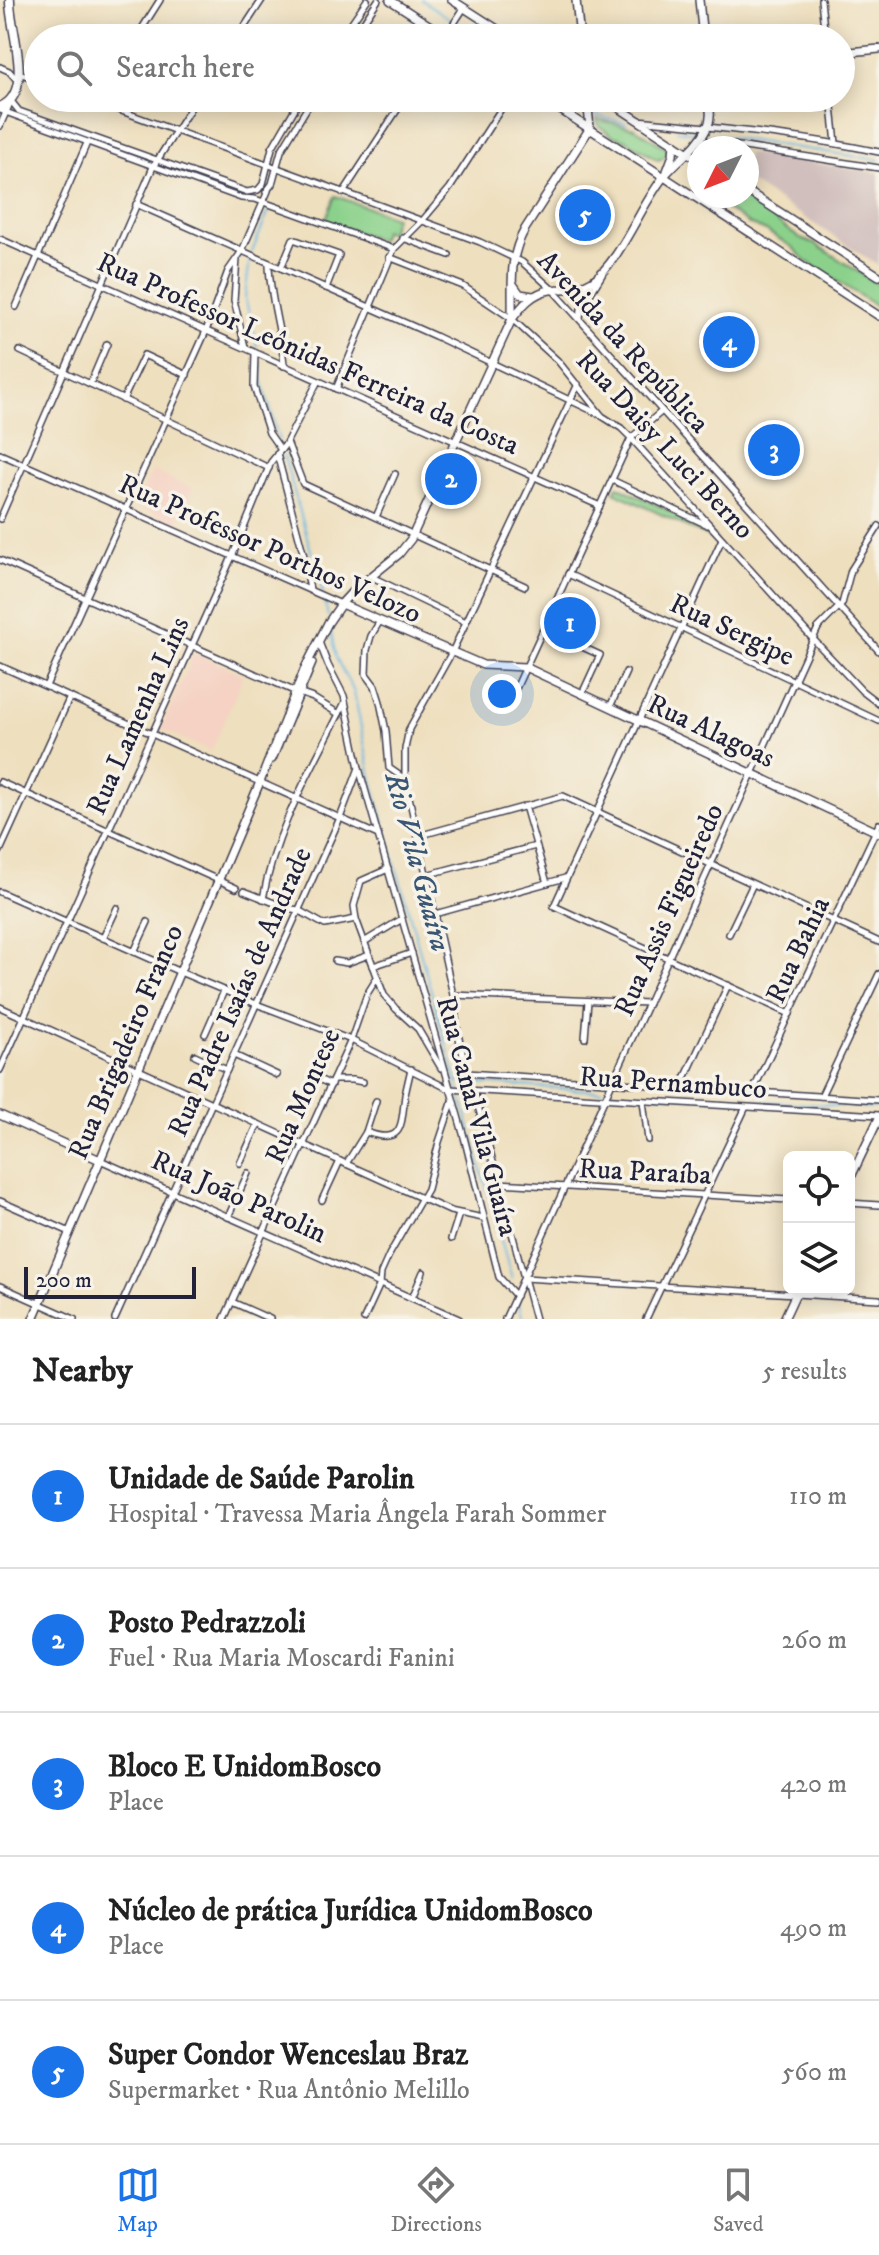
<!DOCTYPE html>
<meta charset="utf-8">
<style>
body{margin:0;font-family:"IM FELL DW Pica",serif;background:#f2f2f2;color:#222}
.controls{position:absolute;right:24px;bottom:24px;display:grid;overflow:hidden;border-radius:12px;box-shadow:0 4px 20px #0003}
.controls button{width:72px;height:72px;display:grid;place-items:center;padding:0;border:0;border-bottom:2px solid #e0e0e0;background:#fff;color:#222;font:40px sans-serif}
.compass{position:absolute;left:687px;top:136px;width:72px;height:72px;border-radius:50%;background:#fff;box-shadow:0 4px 20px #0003;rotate:228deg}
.scale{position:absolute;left:24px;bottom:20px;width:172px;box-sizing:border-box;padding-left:8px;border:4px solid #22223b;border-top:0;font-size:22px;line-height:28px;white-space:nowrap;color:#22223b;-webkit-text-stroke:6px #f7f3e8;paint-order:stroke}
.you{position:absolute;left:502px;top:694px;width:28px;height:28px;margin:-20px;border:6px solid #fff;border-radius:50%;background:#1a73e8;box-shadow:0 0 0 12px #1a73e833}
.badge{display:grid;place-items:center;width:52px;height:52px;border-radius:50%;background:#1a73e8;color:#fff;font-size:26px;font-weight:700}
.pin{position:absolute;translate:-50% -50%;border:4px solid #fff;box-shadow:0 2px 8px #0006}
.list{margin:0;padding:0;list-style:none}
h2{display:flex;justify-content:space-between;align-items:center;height:104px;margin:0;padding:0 32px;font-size:34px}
h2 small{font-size:26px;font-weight:400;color:#767676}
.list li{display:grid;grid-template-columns:52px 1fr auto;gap:24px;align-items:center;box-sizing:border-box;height:144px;padding:0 32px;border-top:2px solid #e0e0e0}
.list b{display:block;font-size:30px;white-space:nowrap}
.list p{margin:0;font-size:26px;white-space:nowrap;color:#767676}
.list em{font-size:26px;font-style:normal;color:#767676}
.icon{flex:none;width:44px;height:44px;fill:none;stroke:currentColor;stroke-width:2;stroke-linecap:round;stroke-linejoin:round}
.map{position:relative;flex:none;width:879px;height:1319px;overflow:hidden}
.search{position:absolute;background:#fff;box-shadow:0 4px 20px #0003;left:24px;right:24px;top:24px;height:88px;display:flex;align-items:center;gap:20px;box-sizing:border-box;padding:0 28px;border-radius:44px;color:#767676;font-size:30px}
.sheet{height:824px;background:#fff}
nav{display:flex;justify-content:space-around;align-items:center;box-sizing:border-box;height:112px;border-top:2px solid #e0e0e0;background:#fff;font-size:22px;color:#767676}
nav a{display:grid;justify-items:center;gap:4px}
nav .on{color:#1a73e8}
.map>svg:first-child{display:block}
.built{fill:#f5d2c3}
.industrial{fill:#d1bfbd}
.green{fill:#8bd18b;stroke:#567a63;stroke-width:2}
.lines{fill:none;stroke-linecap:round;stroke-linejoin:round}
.stream{stroke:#64b6e0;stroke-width:2}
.street-casing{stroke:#413e4f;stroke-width:8}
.secondary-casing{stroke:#413e4f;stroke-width:10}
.primary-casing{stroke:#413e4f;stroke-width:11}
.street{stroke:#fff;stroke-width:5}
.secondary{stroke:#fff;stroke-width:7}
.primary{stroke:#fff;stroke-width:8}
.labels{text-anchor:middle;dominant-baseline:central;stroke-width:7;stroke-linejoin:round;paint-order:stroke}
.street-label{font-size:28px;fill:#22223b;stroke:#f7f3e8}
.water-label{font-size:30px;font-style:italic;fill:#395675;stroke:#f7f3e8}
</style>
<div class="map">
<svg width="879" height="1319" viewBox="0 0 879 1319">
<rect width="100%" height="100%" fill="#f7f3e8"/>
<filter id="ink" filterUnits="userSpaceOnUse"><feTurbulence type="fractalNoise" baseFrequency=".0125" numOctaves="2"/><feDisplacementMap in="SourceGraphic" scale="16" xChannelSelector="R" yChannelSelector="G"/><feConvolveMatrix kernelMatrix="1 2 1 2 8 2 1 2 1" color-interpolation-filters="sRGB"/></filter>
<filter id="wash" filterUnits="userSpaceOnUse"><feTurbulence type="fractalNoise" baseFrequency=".006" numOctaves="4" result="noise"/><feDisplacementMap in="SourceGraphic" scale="32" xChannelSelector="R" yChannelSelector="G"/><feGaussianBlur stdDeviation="1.8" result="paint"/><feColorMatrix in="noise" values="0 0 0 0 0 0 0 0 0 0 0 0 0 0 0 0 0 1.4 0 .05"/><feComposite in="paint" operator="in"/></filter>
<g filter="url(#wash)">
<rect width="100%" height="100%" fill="#eedfbe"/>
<g class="built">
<polygon points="152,470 193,489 176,524 135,505"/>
<polygon points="194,653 244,675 211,751 161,729"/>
</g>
<polygon class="industrial" points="747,153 879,173 879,266 747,180"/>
<g class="green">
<polygon points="597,119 635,128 667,149 668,152 665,157 658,160 626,140 613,136 599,126"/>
<polygon points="335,196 395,217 390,233 384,230 380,240 325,221"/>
<polygon points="707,196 742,196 798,237 815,244 879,285 879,308 805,260 792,247 766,231 749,224"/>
<polygon points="617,486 707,529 717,541 614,492"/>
</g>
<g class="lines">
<g class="stream">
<polyline points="422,0 452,20"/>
<polyline points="457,23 480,38"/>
<polyline points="571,98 586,108"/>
<polyline points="592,112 598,116 626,123"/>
<polyline points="677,130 698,133"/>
<polyline points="712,135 879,160"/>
<polyline points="252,252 269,210"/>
<polyline points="250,258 245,297 257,346"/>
<polyline points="261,362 262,380 279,440"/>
<polyline points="284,456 323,593"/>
<polyline points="324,599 328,616"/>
<polyline points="330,626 336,658 354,692 371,777 512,1279"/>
<polyline points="459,1082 602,1091"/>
<polyline points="611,1092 874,1108"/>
<polyline points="518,1302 523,1319"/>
</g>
</g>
</g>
<g filter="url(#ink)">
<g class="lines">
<defs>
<g id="street">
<polyline points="821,0 825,38"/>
<polyline points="445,37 464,8"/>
<polyline points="136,38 160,0"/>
<polyline points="237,38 262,0"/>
<polyline points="341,38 367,0"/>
<polyline points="353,38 378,0"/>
<polyline points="0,67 9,71 17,80"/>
<polyline points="19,73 38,80"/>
<polyline points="86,98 480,242 522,262 553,290 879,651"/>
<polyline points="831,98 836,143"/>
<polyline points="11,101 19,111 247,192 258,190 263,184 272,148 301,98"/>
<polyline points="0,110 241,198 255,199 394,249"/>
<path d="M638 120C718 128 800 135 879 152"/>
<polyline points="0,126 11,101"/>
<polyline points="700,140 879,168"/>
<polyline points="266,192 272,184 281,151 313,98"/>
<polyline points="343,193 405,98"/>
<polyline points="136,204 435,336 601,415"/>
<polyline points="403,238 449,255"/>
<polyline points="0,239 600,506"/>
<polyline points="389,257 463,286 512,319 558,361 602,416 621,428 631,438 813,639 862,691 879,704"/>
<polyline points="237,259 234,300 245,347"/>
<path d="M269 263C269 297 282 331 284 366"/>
<polyline points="281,268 293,239 339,255 326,288"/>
<polyline points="16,307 87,143"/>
<polyline points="580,319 581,309 602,275"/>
<polyline points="20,351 269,468"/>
<polyline points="255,353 254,387 269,433 281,450"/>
<polyline points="90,384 107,344"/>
<polyline points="336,389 394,249 422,221 450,188 508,98"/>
<polyline points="123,400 144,355 187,375"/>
<polyline points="287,442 303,484 525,586"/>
<polyline points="0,454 341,604"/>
<polyline points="277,454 305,560 310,590"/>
<polyline points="612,480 707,525"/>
<polyline points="376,517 395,474"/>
<polyline points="0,519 153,167 197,98"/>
<polyline points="722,539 554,906 790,1014"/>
<polyline points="0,560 296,692 313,698 339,714"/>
<polyline points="568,574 879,721"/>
<polyline points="372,577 466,622"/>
<polyline points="380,621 371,636 367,650 366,674 375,686 380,702 386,731 389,768 405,779 453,995 458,1034 467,1073 879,1100"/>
<polyline points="543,629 600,655 582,694"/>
<polyline points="319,642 328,665 344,696 359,768 464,1137 499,1277 516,1296"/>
<polyline points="0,666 378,835"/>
<polyline points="46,686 206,331 228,271 242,251 268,191"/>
<polyline points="610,707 626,672"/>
<polyline points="507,708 631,438 662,411"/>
<polyline points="405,779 405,749 409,729 452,652 578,384"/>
<polyline points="0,782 236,888"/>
<polyline points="525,806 547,883"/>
<polyline points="418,836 563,796 879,942"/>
<polyline points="0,851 70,697"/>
<polyline points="388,869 361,881 354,906 356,919 384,995 396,1009 418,1029 441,1068"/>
<polyline points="426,875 536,846"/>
<polyline points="244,891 287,908 298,910 325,925 356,919"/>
<polyline points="0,892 180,972 256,1004 351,1040 449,1089 879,1115"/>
<path d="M263 899C275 828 314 765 345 702"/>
<polyline points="435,914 565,878"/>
<polyline points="729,934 753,884"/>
<polyline points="103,938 117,908"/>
<polyline points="364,942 402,919"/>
<polyline points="134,952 148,922"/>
<polyline points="335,961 347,963 369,955"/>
<polyline points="373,966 412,953"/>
<polyline points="453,995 648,1003"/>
<polyline points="0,1007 450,1211 483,1218"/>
<polyline points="205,1034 224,991"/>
<polyline points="585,1038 588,1001"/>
<polyline points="195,1055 227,1070"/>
<polyline points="234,1055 277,1075"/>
<polyline points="0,1070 232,557 271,462 285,445 318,381"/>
<polyline points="315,1077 331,1085"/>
<polyline points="333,1080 352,1080 363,1082"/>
<polyline points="681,1087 728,985"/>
<polyline points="474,1091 535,1319"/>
<polyline points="752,1093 879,824"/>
<polyline points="821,1096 879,974"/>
<polyline points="643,1101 648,1140"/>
<path d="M366 1132C404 1146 401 1125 405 1095 407 1086 409 1077 411 1069"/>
<polyline points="100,1160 459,1319"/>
<polyline points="240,1163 258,1124"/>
<polyline points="346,1164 366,1132 376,1101"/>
<polyline points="498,1183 789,1200"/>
<polyline points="322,1200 340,1161"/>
<polyline points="0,1201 70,1232"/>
<polyline points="849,1203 879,1205"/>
<polyline points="228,1217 248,1173"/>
<polyline points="451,1239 459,1214"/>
<polyline points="524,1278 879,1299"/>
<polyline points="0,1286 74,1319"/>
<polyline points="412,1298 423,1272"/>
<polyline points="232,1302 270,1319"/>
<polyline points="115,1319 340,818 359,768"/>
<polyline points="224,1319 351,1040 367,994 377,978"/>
<polyline points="364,1319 380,1284 381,1273 389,1255 427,1189 439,1142 452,1103"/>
<polyline points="505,1319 818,628 842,604 851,570 879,526"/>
<polyline points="646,1319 745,1109"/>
</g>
<g id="secondary">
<polyline points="390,0 449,38"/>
<polyline points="452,0 511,38"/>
<polyline points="576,0 580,38"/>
<polyline points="699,0 703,38"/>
<polyline points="841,53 879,49"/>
<polyline points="542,98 879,316"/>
<polyline points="604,98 699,160"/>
<polyline points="667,171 673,155 674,143"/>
<polyline points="747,191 879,276"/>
<polyline points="513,284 520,294 533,296"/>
<path d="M512 317C513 284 508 259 525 229L590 128 587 98"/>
<polyline points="341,604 483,665 525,667 879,833"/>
<polyline points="272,759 312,663"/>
<polyline points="0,1115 100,1160"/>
<polyline points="849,1181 879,1118"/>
<path d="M33 1319 260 782 305 668 328 623 341 604 352 592 399 554 411 539 512 319C522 306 532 293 550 290 566 288 578 290 592 281 622 260 641 203 666 174 679 159 698 147 707 128 712 118 710 109 709 98"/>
<polyline points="784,1319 798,1289"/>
</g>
<path id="primary" d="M0 107C36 93 9 28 10 0"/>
</defs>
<use href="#street" class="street-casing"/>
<use href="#secondary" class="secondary-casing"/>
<use href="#primary" class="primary-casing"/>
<use href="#street" class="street"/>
<use href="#secondary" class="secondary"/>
<use href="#primary" class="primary"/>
</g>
</g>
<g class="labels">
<g class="street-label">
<text transform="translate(623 342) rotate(47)">Avenida da República</text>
<text transform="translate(308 354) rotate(24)">Rua Professor Leônidas Ferreira da Costa</text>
<text transform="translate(665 445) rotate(47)">Rua Daisy Luci Berno</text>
<text transform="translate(270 549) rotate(24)">Rua Professor Porthos Velozo</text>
<text transform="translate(732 630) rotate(25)">Rua Sergipe</text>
<text transform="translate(138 716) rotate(-66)">Rua Lamenha Lins</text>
<text transform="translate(711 731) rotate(25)">Rua Alagoas</text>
<text transform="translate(669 910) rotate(-66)">Rua Assis Figueiredo</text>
<text transform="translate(798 950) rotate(-65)">Rua Bahia</text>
<text transform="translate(240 992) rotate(-66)">Rua Padre Isaías de Andrade</text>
<text transform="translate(126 1042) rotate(-67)">Rua Brigadeiro Franco</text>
<text transform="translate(673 1083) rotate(4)">Rua Pernambuco</text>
<text transform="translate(303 1096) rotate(-66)">Rua Montese</text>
<text transform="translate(477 1116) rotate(75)">Rua Canal Vila Guaíra</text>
<text transform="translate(645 1172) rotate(3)">Rua Paraíba</text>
<text transform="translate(239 1197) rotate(24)">Rua João Parolin</text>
</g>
<g class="water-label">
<text transform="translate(417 862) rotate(75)">Rio Vila Guaíra</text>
</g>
</g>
</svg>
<div class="controls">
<button><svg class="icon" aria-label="locate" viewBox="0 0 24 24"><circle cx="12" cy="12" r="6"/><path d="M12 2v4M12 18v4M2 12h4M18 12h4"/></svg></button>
<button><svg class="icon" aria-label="layers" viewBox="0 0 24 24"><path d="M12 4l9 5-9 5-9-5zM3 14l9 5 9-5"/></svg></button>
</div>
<svg class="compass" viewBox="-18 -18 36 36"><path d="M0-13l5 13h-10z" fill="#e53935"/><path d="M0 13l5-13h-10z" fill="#767676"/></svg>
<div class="scale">200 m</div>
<div class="you"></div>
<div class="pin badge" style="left:570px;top:623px">1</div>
<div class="pin badge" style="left:451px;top:479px">2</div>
<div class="pin badge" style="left:774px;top:450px">3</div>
<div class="pin badge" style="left:729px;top:342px">4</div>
<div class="pin badge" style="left:585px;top:215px">5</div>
<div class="search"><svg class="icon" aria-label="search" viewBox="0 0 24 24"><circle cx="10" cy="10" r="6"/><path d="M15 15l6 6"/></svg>Search here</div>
</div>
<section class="sheet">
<h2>Nearby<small>5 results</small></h2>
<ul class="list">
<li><span class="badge">1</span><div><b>Unidade de Saúde Parolin</b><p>Hospital · Travessa Maria Ângela Farah Sommer</p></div><em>110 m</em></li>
<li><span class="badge">2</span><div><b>Posto Pedrazzoli</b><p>Fuel · Rua Maria Moscardi Fanini</p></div><em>260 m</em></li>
<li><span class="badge">3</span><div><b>Bloco E UnidomBosco</b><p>Place</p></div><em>420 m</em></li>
<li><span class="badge">4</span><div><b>Núcleo de prática Jurídica UnidomBosco</b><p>Place</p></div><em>490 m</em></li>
<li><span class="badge">5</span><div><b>Super Condor Wenceslau Braz</b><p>Supermarket · Rua Antônio Melillo</p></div><em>560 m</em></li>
</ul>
</section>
<nav>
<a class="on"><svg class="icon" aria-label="map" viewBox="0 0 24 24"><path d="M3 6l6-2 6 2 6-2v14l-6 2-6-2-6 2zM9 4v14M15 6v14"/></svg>Map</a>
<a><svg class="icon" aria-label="directions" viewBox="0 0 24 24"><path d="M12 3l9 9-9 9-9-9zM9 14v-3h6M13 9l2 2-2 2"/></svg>Directions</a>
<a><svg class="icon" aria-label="saved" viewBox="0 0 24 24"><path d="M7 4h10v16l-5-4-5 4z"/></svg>Saved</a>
</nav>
